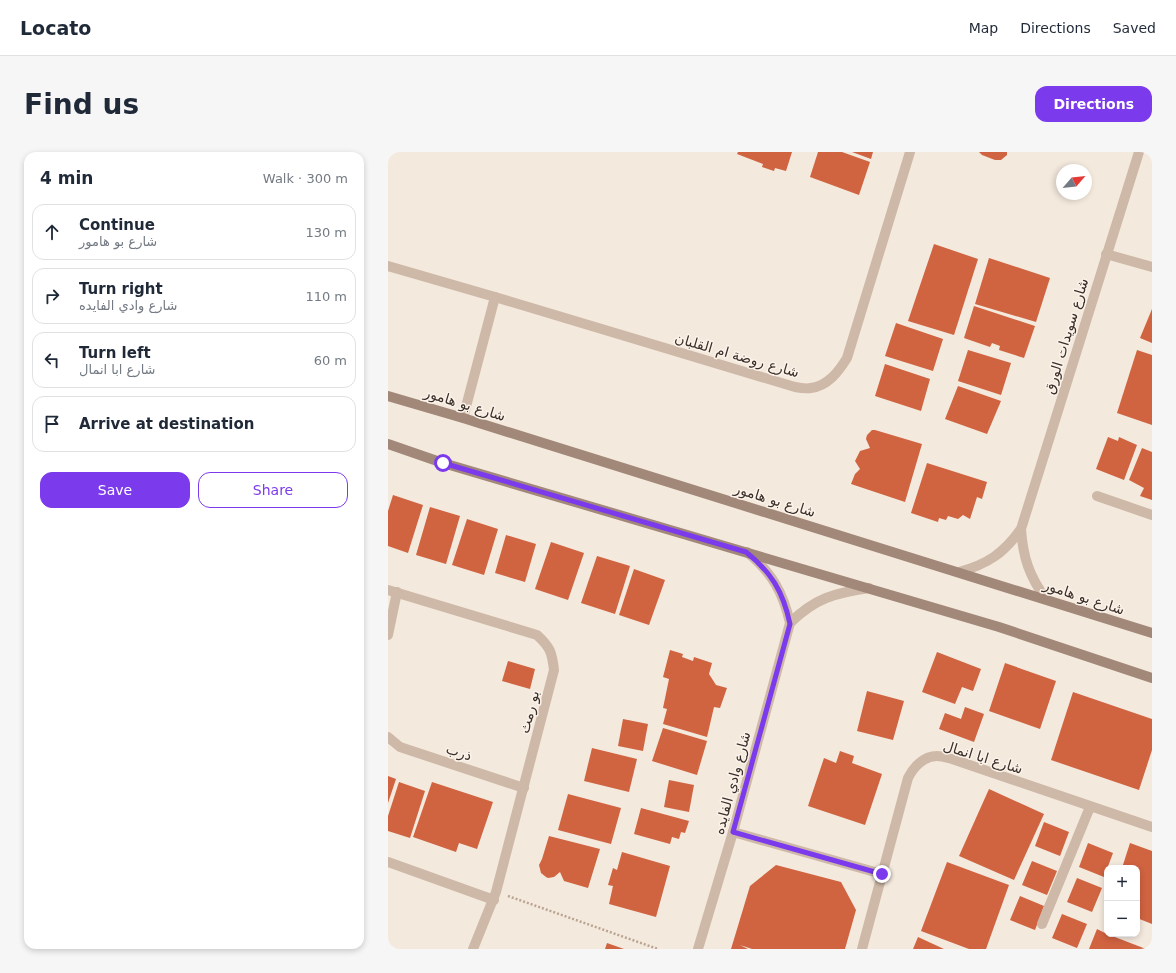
<!DOCTYPE html>
<meta charset="utf-8">
<style>
body{margin:0;font-family:"DejaVu Sans","Noto Sans Arabic",sans-serif;background:#f6f6f7;color:#1f2937}
.controls{position:absolute;right:12px;bottom:12px;display:grid;overflow:hidden;border-radius:8px;box-shadow:0 2px 6px #0003}
.controls button{width:36px;height:36px;display:grid;place-items:center;padding:0;border:0;border-bottom:1px solid #e0e1e3;background:#fff;color:#1f2937;font:20px sans-serif}
.compass{position:absolute;left:668px;top:12px;width:36px;height:36px;border-radius:50%;background:#fff;box-shadow:0 2px 6px #0003;rotate:62deg}
.stop{position:absolute;width:12px;height:12px;margin:-9px;border:3px solid #7c3aed;border-radius:50%;background:#fff}
.stop.end{background:#7c3aed;border-color:#fff;box-shadow:0 1px 4px #0008}
.list{margin:0;padding:0;list-style:none}
h2{display:flex;justify-content:space-between;align-items:center;height:52px;margin:0;padding:0 16px;font-size:17px}
h2 small{font-size:13px;font-weight:400;color:#747a83}
.list li{display:grid;grid-template-columns:26px 1fr auto;gap:12px;align-items:center;box-sizing:border-box;height:56px;margin:0 8px 8px;padding:0 8px;border:1px solid #e0e1e3;border-radius:12px}
.list b{display:block;font-size:15px;white-space:nowrap}
.list p{margin:0;font-size:13px;white-space:nowrap;color:#747a83}
.list em{font-size:13px;font-style:normal;color:#747a83}
.actions{display:flex;gap:8px;padding:12px 16px}
.actions a{flex:1;padding:9px 0;border:1px solid #7c3aed;border-radius:12px;text-align:center;font-size:14px;color:#7c3aed}
.actions .main{background:#7c3aed;color:#fff}
.icon{flex:none;width:22px;height:22px;fill:none;stroke:currentColor;stroke-width:2;stroke-linecap:round;stroke-linejoin:round}
.map{position:relative;flex:none;width:764px;height:797px;overflow:hidden;border-radius:12px}
header{display:flex;align-items:center;gap:24px;box-sizing:border-box;height:56px;padding:0 20px;background:#fff;border-bottom:1px solid #e0e1e3}
header strong{font-size:19px}
nav{display:flex;gap:22px;margin-inline-start:auto;font-size:14px}
.intro{display:flex;align-items:center;justify-content:space-between;box-sizing:border-box;height:96px;padding:0 24px}
h1{margin:0;font-size:28px}
.button{padding:10px 18px;border-radius:12px;background:#7c3aed;color:#fff;font-size:14px;font-weight:700}
main{display:flex;gap:24px;padding:0 24px}
aside{flex:1;background:#fff;border-radius:12px;box-shadow:0 2px 6px #0003}
.map>svg:first-child{display:block}
.building{fill:#d06340}
.lines{fill:none;stroke-linecap:round;stroke-linejoin:round}
.path{stroke:#baa392;stroke-width:2.5;stroke-dasharray:2 2;stroke-linecap:butt}
.lane{stroke:#ceb9a8;stroke-width:10}
.street{stroke:#ceb9a8;stroke-width:10}
.secondary{stroke:#a28879;stroke-width:10}
.route{stroke:#7c3aed;stroke-width:5}
.labels{text-anchor:middle;dominant-baseline:central;stroke-width:3;stroke-linejoin:round;paint-order:stroke}
.street-label{font-size:14px;fill:#3a2e28;stroke:#fbf3ea}
</style>
<header>
<strong>Locato</strong>
<nav><a>Map</a><a>Directions</a><a>Saved</a></nav>
</header>
<div class="intro"><h1>Find us</h1><a class="button">Directions</a></div>
<main>
<aside>
<h2>4 min<small>Walk · 300 m</small></h2>
<ul class="list">
<li><svg class="icon" aria-label="ahead" viewBox="0 0 24 24"><path d="M12 20V5M6 11l6-6 6 6"/></svg><div><b>Continue</b><p>شارع بو هامور</p></div><em>130 m</em></li>
<li><svg class="icon" aria-label="right" viewBox="0 0 24 24"><path d="M7 20v-9h11M14 6l5 5-5 5"/></svg><div><b>Turn right</b><p>شارع وادي الفايده</p></div><em>110 m</em></li>
<li><svg class="icon" aria-label="left" viewBox="0 0 24 24"><path d="M17 20v-9H6M10 6l-5 5 5 5"/></svg><div><b>Turn left</b><p>شارع ابا انمال</p></div><em>60 m</em></li>
<li><svg class="icon" aria-label="arrive" viewBox="0 0 24 24"><path d="M6 21V4h12l-3 4 3 4H6"/></svg><div><b>Arrive at destination</b></div></li>
</ul>
<div class="actions"><a class="main">Save</a><a>Share</a></div>
</aside>
<div class="map">
<svg width="764" height="797" viewBox="0 0 764 797">
<rect width="100%" height="100%" fill="#f4e9dd"/>
<g class="building">
<polygon points="350,0 404,0 398,19 387,16 386,19 374,15 375,12 349,2"/>
<polygon points="430,0 454,0 482,10 471,43 422,25"/>
<polygon points="464,0 485,0 483,7"/>
<polygon points="591,0 619,0 619,3 613,8 607,8 594,3"/>
<polygon points="546,92 590,107 566,183 520,169"/>
<polygon points="601,106 662,126 648,170 587,152"/>
<polygon points="586,154 647,174 636,206 611,198 612,194 604,191 602,195 576,186"/>
<polygon points="764,157 764,191 752,186"/>
<polygon points="508,171 555,187 545,219 497,204"/>
<polygon points="580,198 623,211 613,243 570,229"/>
<polygon points="749,198 764,203 764,273 729,261"/>
<polygon points="497,212 542,227 533,259 487,244"/>
<polygon points="570,234 613,249 599,282 557,267"/>
<polygon points="484,278 487,278 534,292 517,350 463,332 467,322 472,317 467,309 472,299 482,296 478,287 479,283"/>
<polygon points="720,285 730,289 731,285 749,293 736,328 708,317"/>
<polygon points="754,296 764,300 764,348 752,344 756,336 741,328"/>
<polygon points="539,311 599,330 594,347 589,345 582,367 575,363 570,367 560,364 558,368 551,366 550,370 523,361"/>
<polygon points="5,343 35,353 20,401 0,394 0,359"/>
<polygon points="42,355 72,364 58,412 28,403"/>
<polygon points="79,367 110,377 96,423 64,413"/>
<polygon points="118,383 148,392 137,430 107,421"/>
<polygon points="163,390 196,401 180,448 147,437"/>
<polygon points="209,404 242,414 227,462 193,451"/>
<polygon points="246,417 277,428 261,473 231,463"/>
<polygon points="282,498 295,502 294,505 305,509 306,505 324,511 321,522 328,533 339,536 332,556 326,555 319,585 275,572 279,557 275,556 281,527 275,525"/>
<polygon points="549,500 593,517 585,539 574,535 567,552 534,540"/>
<polygon points="120,509 147,517 142,537 114,529"/>
<polygon points="617,511 668,529 652,577 601,559"/>
<polygon points="479,539 516,549 505,588 469,579"/>
<polygon points="685,540 764,567 764,598 751,638 663,608"/>
<polygon points="577,555 596,562 586,590 551,577 557,561 573,567"/>
<polygon points="235,567 260,572 255,599 230,594"/>
<polygon points="275,576 319,589 309,623 264,609"/>
<polygon points="204,596 249,607 241,640 196,629"/>
<polygon points="452,599 466,604 464,611 494,622 477,673 420,654 436,606 448,611"/>
<polygon points="0,624 8,627 0,651"/>
<polygon points="281,628 306,633 301,660 276,655"/>
<polygon points="11,630 37,639 22,686 0,679 0,664"/>
<polygon points="44,630 105,650 89,697 71,691 68,700 25,685"/>
<polygon points="601,637 656,662 626,728 571,704"/>
<polygon points="180,642 233,656 223,692 170,678"/>
<polygon points="253,656 301,669 297,681 293,680 291,687 284,685 282,692 246,682"/>
<polygon points="656,670 681,680 672,704 647,694"/>
<polygon points="161,684 212,697 200,736 176,729 172,720 166,725 160,726 158,725 153,721 151,713 154,707"/>
<polygon points="700,691 725,701 716,725 691,715"/>
<polygon points="742,691 764,699 764,772 749,766 749,716 734,716"/>
<polygon points="234,700 282,714 268,765 221,752 225,734 220,733 225,716 229,718"/>
<polygon points="644,709 669,719 659,743 634,733"/>
<polygon points="559,710 621,733 598,797 581,797 533,779"/>
<polygon points="388,713 453,730 468,758 457,797 364,797 352,793 360,797 343,797 362,734"/>
<polygon points="689,726 714,736 704,760 679,750"/>
<polygon points="632,744 656,754 647,778 622,768"/>
<polygon points="674,762 699,772 689,796 664,786"/>
<polygon points="709,777 719,782 758,797 701,797"/>
<polygon points="530,785 556,797 525,797"/>
<polygon points="219,791 236,797 217,797"/>
</g>
<g class="lines">
<polyline class="path" points="120,744 270,797"/>
<g class="lane">
<polyline points="718,102 764,115"/>
<polyline points="709,344 764,363"/>
</g>
<g class="street">
<path d="M0 114 107 145 407 235C412 236 418 237 423 236 440 234 451 219 459 206L522 0"/>
<polyline points="75,266 107,145"/>
<path d="M633 377C635 405 641 424 658 447"/>
<path d="M571 420C600 412 616 401 633 377L751 0"/>
<path d="M0 438 149 483C162 495 164 500 166 518L108 740 85 797"/>
<path d="M402 471C427 446 447 441 481 436"/>
<polyline points="0,483 9,440"/>
<polyline points="0,585 12,595 136,636"/>
<polyline points="345,680 494,722"/>
<polyline points="0,710 106,748"/>
<polyline points="654,772 702,655"/>
<path d="M310 797 345 680 402 471C395 440 384 421 359 400"/>
<path d="M474 797 520 626C525 616 535 604 549 604 554 604 560 606 564 607L764 675"/>
</g>
<g class="secondary">
<polyline points="0,244 75,266 764,481"/>
<polyline points="0,292 55,311 611,475 764,526"/>
</g>
</g>
<g class="lines">
<path class="route" d="M55 311 358 400C383 420 395 439 402 472L345 680 494 722"/>
</g>
<g class="labels">
<g class="street-label">
<text transform="translate(678 184) rotate(-73)">شارع سويدات الورق</text>
<text transform="translate(349 203) rotate(16)">شارع روضة ام القلبان</text>
<text transform="translate(77 252) rotate(17)">شارع بو هامور</text>
<text transform="translate(387 348) rotate(17)">شارع بو هامور</text>
<text transform="translate(696 445) rotate(18)">شارع بو هامور</text>
<text transform="translate(141 560) rotate(-76)">بو رمث</text>
<text transform="translate(71 600) rotate(18)">ذرب</text>
<text transform="translate(595 605) rotate(17)">شارع ابا انمال</text>
<text transform="translate(344 631) rotate(-75)">شارع وادي الفايده</text>
</g>
</g>
</svg>
<div class="controls">
<button>+</button>
<button>−</button>
</div>
<svg class="compass" viewBox="-18 -18 36 36"><path d="M0-13l5 13h-10z" fill="#e53935"/><path d="M0 13l5-13h-10z" fill="#747a83"/></svg>
<div class="stop" style="left:55px;top:311px"></div>
<div class="stop end" style="left:494px;top:722px"></div>
</div>
</main>
